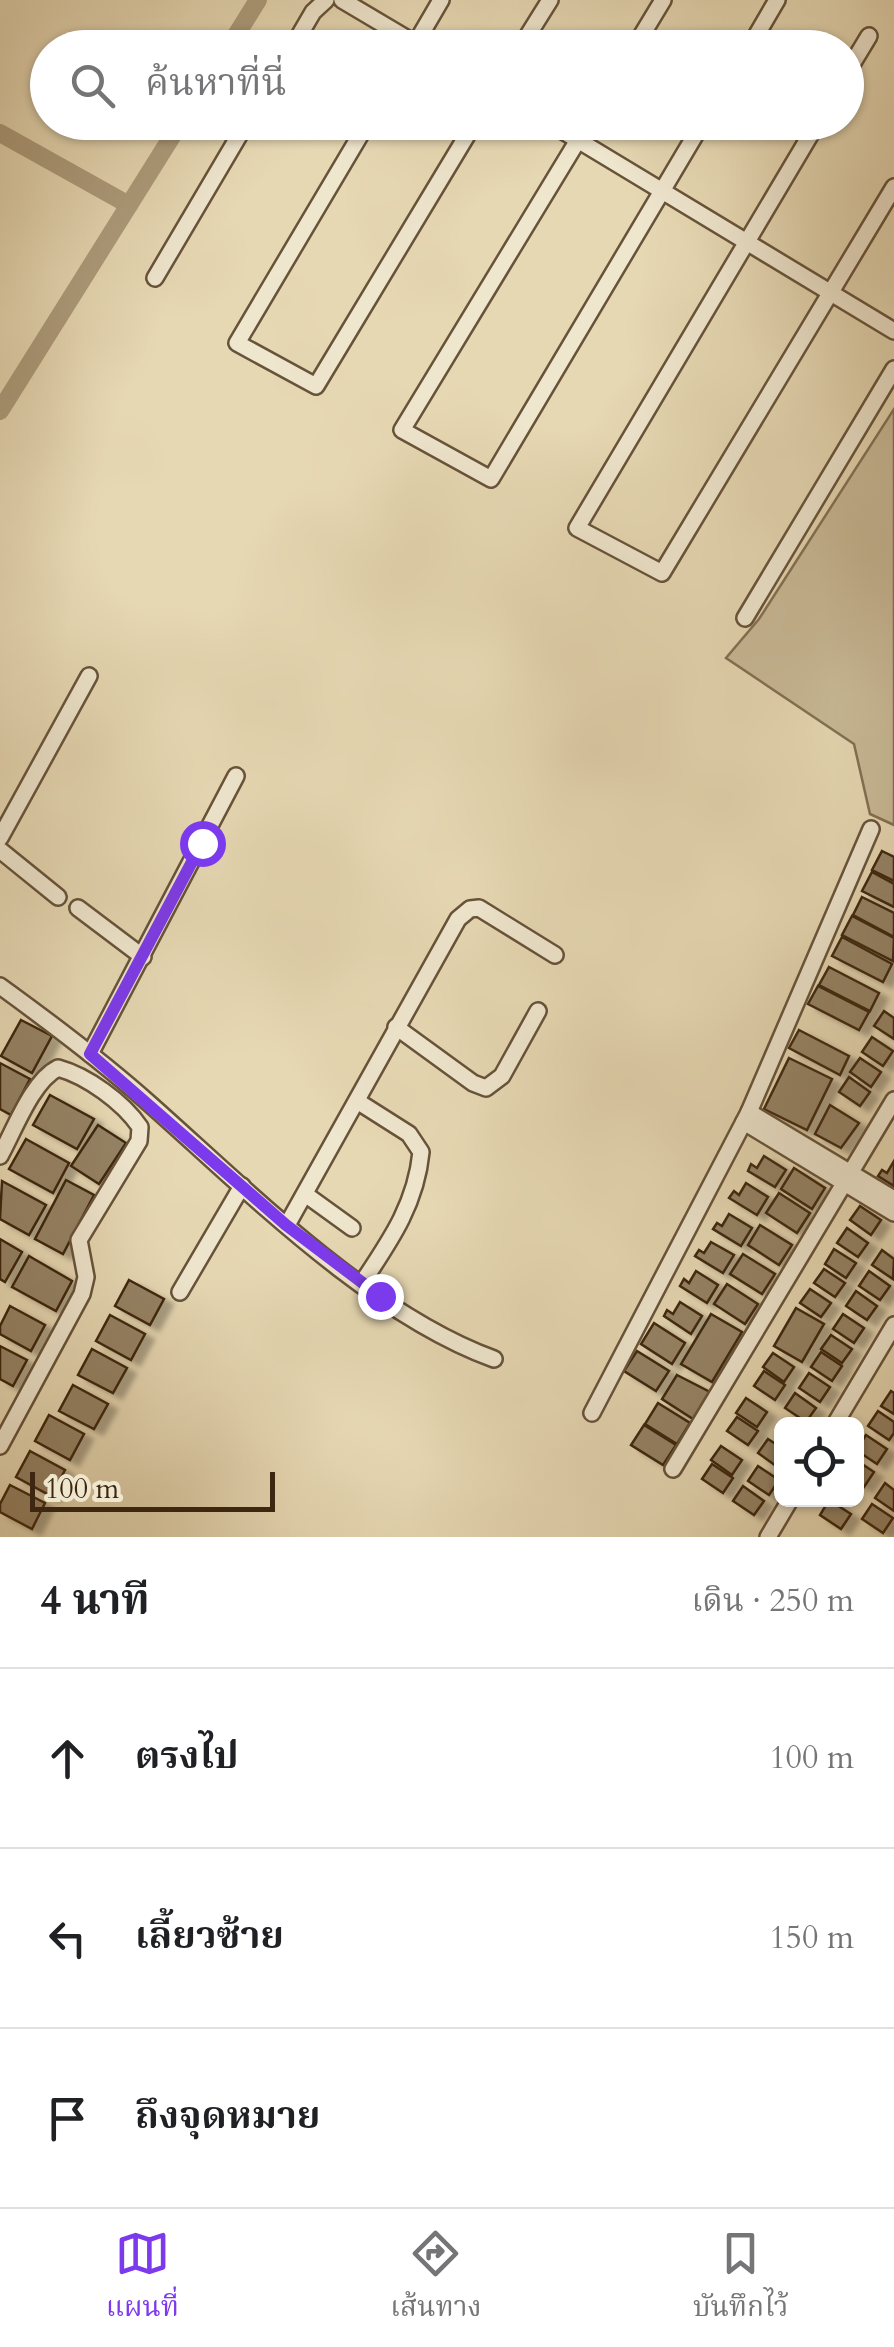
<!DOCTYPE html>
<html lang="th">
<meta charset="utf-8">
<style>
body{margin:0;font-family:Cardo,"Noto Serif Thai",serif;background:#f2f2f2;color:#202124}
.controls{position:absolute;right:30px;bottom:30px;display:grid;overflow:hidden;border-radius:15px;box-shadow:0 2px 8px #0004}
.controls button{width:90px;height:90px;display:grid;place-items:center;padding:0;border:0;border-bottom:2px solid #e0e0e0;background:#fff;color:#202124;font:50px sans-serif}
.scale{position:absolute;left:30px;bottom:25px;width:245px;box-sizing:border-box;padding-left:10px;border:5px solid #3d2711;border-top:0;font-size:28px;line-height:35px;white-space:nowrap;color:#3d2711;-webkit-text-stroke:8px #efe6ce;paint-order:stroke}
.stop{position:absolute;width:30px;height:30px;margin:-22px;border:8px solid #7c3aed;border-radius:50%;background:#fff}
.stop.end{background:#7c3aed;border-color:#fff;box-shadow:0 2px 10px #0008}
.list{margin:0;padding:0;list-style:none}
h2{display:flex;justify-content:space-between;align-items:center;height:130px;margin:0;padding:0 40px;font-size:42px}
h2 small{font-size:32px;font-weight:400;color:#757577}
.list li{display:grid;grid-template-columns:65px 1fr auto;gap:30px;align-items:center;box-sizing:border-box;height:180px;padding:0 40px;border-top:2px solid #e0e0e0}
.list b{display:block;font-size:38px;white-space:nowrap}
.list em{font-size:32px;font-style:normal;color:#757577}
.icon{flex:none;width:55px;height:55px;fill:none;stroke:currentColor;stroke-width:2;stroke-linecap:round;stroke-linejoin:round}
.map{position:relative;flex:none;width:894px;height:1537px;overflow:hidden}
.search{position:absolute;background:#fff;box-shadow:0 2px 8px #0004;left:30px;right:30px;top:30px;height:110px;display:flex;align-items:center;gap:25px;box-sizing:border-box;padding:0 35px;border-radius:55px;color:#757577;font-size:38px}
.sheet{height:670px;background:#fff}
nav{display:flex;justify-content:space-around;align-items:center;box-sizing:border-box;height:140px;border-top:2px solid #e0e0e0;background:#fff;font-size:28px;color:#757577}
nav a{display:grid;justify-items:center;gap:5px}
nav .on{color:#7c3aed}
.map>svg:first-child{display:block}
.green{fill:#c9ba97;stroke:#837054;stroke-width:2.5}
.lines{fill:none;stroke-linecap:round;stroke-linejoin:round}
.canal{stroke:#ad9c7c;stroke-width:18}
.building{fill:#958365;stroke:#3d2711;stroke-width:2.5;filter:url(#shadow)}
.street-casing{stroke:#67533a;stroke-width:20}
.street{stroke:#efe6ce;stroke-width:15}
.route{stroke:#7c3aed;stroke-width:12}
</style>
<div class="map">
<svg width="894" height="1537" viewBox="0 0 894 1537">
<defs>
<filter id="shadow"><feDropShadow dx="9" dy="5.5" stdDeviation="2.5" flood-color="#0004"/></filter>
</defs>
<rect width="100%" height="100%" fill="#e6d8b3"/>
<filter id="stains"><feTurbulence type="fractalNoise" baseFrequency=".002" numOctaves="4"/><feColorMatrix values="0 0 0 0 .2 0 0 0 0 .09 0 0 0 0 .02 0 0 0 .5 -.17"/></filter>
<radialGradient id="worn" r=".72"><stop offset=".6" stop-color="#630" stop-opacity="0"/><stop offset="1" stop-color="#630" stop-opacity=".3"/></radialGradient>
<polygon class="green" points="894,409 894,825 870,814 854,744 726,658 759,619"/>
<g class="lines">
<g class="canal">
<polyline points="228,48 258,0"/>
<polyline points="0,133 129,205"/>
<polyline points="0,411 181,122"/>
</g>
</g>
<g class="building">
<polygon points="882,851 894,857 894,881 872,870"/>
<polygon points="872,872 894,884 894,907 862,891"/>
<polygon points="862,897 894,913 894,937 853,915"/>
<polygon points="852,916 894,938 893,961 842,935"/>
<polygon points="842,937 892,964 883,982 832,956"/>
<polygon points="829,967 879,993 870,1011 819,985"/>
<polygon points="818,986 869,1012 859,1030 808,1004"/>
<polygon points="884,1011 894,1018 894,1039 874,1026"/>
<polygon points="21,1020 52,1036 32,1073 1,1056"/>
<polygon points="799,1030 849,1056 840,1075 789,1048"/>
<polygon points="872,1037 893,1051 883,1066 862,1052"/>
<polygon points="789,1058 832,1079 807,1130 764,1109"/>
<polygon points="860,1058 881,1072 871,1087 850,1072"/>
<polygon points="0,1063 30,1079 11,1115 0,1109"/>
<polygon points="849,1077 870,1092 860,1106 839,1092"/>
<polygon points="50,1095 94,1119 77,1149 33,1125"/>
<polygon points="830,1105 859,1123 841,1148 815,1134"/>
<polygon points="98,1125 126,1143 99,1184 71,1166"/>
<polygon points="26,1139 69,1163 53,1193 9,1169"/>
<polygon points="764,1156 786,1170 775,1187 748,1171 751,1164 757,1168"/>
<polygon points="894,1161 894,1186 878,1176 882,1170 887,1173"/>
<polygon points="794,1168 825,1188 812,1209 781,1189"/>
<polygon points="66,1180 94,1195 63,1254 35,1239"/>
<polygon points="2,1181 46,1205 29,1235 0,1219"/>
<polygon points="746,1183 768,1197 757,1215 729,1198 734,1191 739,1195"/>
<polygon points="779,1193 810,1213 797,1233 766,1213"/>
<polygon points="860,1206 881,1220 871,1235 850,1220"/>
<polygon points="729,1214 752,1228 741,1246 713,1229 717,1223 722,1226"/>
<polygon points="760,1225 792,1245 779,1265 748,1245"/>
<polygon points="847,1228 868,1243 858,1257 837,1243"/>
<polygon points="0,1239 22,1252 5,1282 0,1279"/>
<polygon points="711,1242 734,1255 723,1273 695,1256 699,1250 704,1253"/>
<polygon points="834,1249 856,1263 846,1278 825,1264"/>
<polygon points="882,1250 894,1259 893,1279 872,1265"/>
<polygon points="743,1254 775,1274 762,1294 730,1274"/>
<polygon points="29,1256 72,1281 56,1311 12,1287"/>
<polygon points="824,1269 845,1283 835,1297 814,1283"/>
<polygon points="696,1271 718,1285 707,1303 680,1286 684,1279 689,1283"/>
<polygon points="869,1271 890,1286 880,1300 859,1286"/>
<polygon points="129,1280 164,1299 150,1325 115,1306"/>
<polygon points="727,1284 758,1304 745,1324 714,1304"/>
<polygon points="810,1289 831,1303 821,1317 800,1303"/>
<polygon points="856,1291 877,1306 867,1320 846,1306"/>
<polygon points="680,1302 702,1316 691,1334 664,1316 667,1310 673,1314"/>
<polygon points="10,1306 45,1325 31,1351 0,1334 0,1326"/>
<polygon points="796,1308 824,1324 802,1362 774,1346"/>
<polygon points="711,1314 742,1332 712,1382 681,1364"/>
<polygon points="843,1314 864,1328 854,1343 833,1329"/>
<polygon points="110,1315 145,1334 131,1360 96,1341"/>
<polygon points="654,1323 685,1343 672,1364 641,1344"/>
<polygon points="831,1335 852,1349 842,1363 821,1349"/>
<polygon points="0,1346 27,1360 13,1386 0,1379"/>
<polygon points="92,1349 127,1368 113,1393 78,1375"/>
<polygon points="637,1351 669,1371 656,1391 624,1371"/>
<polygon points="821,1352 842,1366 832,1381 811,1367"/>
<polygon points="773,1353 794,1367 784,1382 763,1367"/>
<polygon points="764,1371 785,1385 775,1400 754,1386"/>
<polygon points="809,1373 830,1387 820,1402 799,1388"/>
<polygon points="677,1375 710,1392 693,1419 662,1399"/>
<polygon points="73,1385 108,1404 94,1429 59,1411"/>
<polygon points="891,1391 894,1393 894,1414 881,1406"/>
<polygon points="795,1393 816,1408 806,1422 785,1408"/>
<polygon points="746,1398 767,1412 757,1427 736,1413"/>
<polygon points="658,1403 690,1423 677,1444 645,1424"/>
<polygon points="878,1411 894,1422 894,1433 889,1440 868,1426"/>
<polygon points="49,1415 84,1434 70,1460 35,1441"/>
<polygon points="737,1417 758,1431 748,1445 727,1431"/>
<polygon points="644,1425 676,1445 663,1465 631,1445"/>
<polygon points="866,1435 887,1449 877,1464 856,1450"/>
<polygon points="768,1439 782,1448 779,1468 758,1453"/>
<polygon points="721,1446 742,1460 732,1475 711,1460"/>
<polygon points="30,1451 65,1470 51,1496 16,1477"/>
<polygon points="856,1460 874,1472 864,1487 856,1481"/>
<polygon points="712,1464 733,1478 723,1493 702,1479"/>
<polygon points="758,1466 779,1480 769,1495 748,1481"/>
<polygon points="885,1483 894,1490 894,1511 875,1498"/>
<polygon points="10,1485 45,1503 32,1529 0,1512 0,1504"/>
<polygon points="743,1486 764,1501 754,1515 733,1501"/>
<polygon points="829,1500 851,1514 841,1529 820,1515"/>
<polygon points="872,1504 893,1518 883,1533 862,1519"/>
</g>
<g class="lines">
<defs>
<g id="street">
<polyline points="342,0 423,48"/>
<polyline points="292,48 313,12 326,0"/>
<polyline points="413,48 441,0"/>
<polyline points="520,48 550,0"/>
<polyline points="634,48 663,0"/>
<polyline points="749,48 777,0"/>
<polyline points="846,74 869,36"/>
<polyline points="368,122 237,343 316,386 475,122"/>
<polyline points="548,122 894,331"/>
<polyline points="589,122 402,430 491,479 703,122"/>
<polyline points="818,122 577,528 662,573 894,187"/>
<polyline points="155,278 247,122"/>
<polyline points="745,618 894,369"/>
<polyline points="0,838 89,676"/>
<polyline points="0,850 58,897"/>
<polyline points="78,908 143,957"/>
<path d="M0 986C51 1023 103 1062 150 1104 248 1191 370 1314 494 1359"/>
<polyline points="396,1027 473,1083 486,1088 502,1076 538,1011"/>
<polyline points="90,1054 236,776"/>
<path d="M357 1101 409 1134 421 1152C416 1204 390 1241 362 1283"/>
<polyline points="749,1112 894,1199"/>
<polyline points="744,1122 894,1213"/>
<path d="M0 1156C14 1131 32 1081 58 1068 87 1076 123 1102 140 1127L139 1141 79 1240 86 1277 82 1294 0 1446"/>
<polyline points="305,1194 352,1228"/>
<polyline points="287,1225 458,919 470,909 479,908 555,955"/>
<polyline points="180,1292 242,1186"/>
<polyline points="592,1413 749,1112 871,829"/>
<polyline points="835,1424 894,1325"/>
<polyline points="673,1469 894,1100"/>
<polyline points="768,1537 790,1500"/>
</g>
</defs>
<use href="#street" class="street-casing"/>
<use href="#street" class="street"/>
</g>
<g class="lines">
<polyline class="route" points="202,843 90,1054 286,1225 380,1296"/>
</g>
<rect width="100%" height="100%" filter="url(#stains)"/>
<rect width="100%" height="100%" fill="url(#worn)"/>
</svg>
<div class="controls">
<button><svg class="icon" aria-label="locate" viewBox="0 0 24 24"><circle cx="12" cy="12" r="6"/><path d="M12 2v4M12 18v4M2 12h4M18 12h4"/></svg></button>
</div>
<div class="scale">100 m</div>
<div class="stop" style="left:202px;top:843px"></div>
<div class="stop end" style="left:380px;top:1296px"></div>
<div class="search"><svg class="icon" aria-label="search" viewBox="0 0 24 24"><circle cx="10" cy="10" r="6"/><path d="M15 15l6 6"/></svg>ค้นหาที่นี่</div>
</div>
<section class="sheet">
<h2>4 นาที<small>เดิน · 250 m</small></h2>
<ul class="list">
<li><svg class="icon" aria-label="ahead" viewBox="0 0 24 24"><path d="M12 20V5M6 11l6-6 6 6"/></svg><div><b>ตรงไป</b></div><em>100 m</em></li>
<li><svg class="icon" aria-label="left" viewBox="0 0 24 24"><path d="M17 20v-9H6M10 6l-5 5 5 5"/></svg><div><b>เลี้ยวซ้าย</b></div><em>150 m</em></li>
<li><svg class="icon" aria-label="arrive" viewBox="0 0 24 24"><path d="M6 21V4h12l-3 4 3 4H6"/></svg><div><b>ถึงจุดหมาย</b></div></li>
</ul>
</section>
<nav>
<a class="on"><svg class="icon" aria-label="map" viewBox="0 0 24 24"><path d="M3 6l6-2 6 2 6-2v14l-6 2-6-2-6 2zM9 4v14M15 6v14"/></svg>แผนที่</a>
<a><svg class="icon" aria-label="directions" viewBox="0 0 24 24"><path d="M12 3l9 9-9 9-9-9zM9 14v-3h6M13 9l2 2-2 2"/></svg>เส้นทาง</a>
<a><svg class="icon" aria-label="saved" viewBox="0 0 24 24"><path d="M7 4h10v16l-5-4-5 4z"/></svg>บันทึกไว้</a>
</nav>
